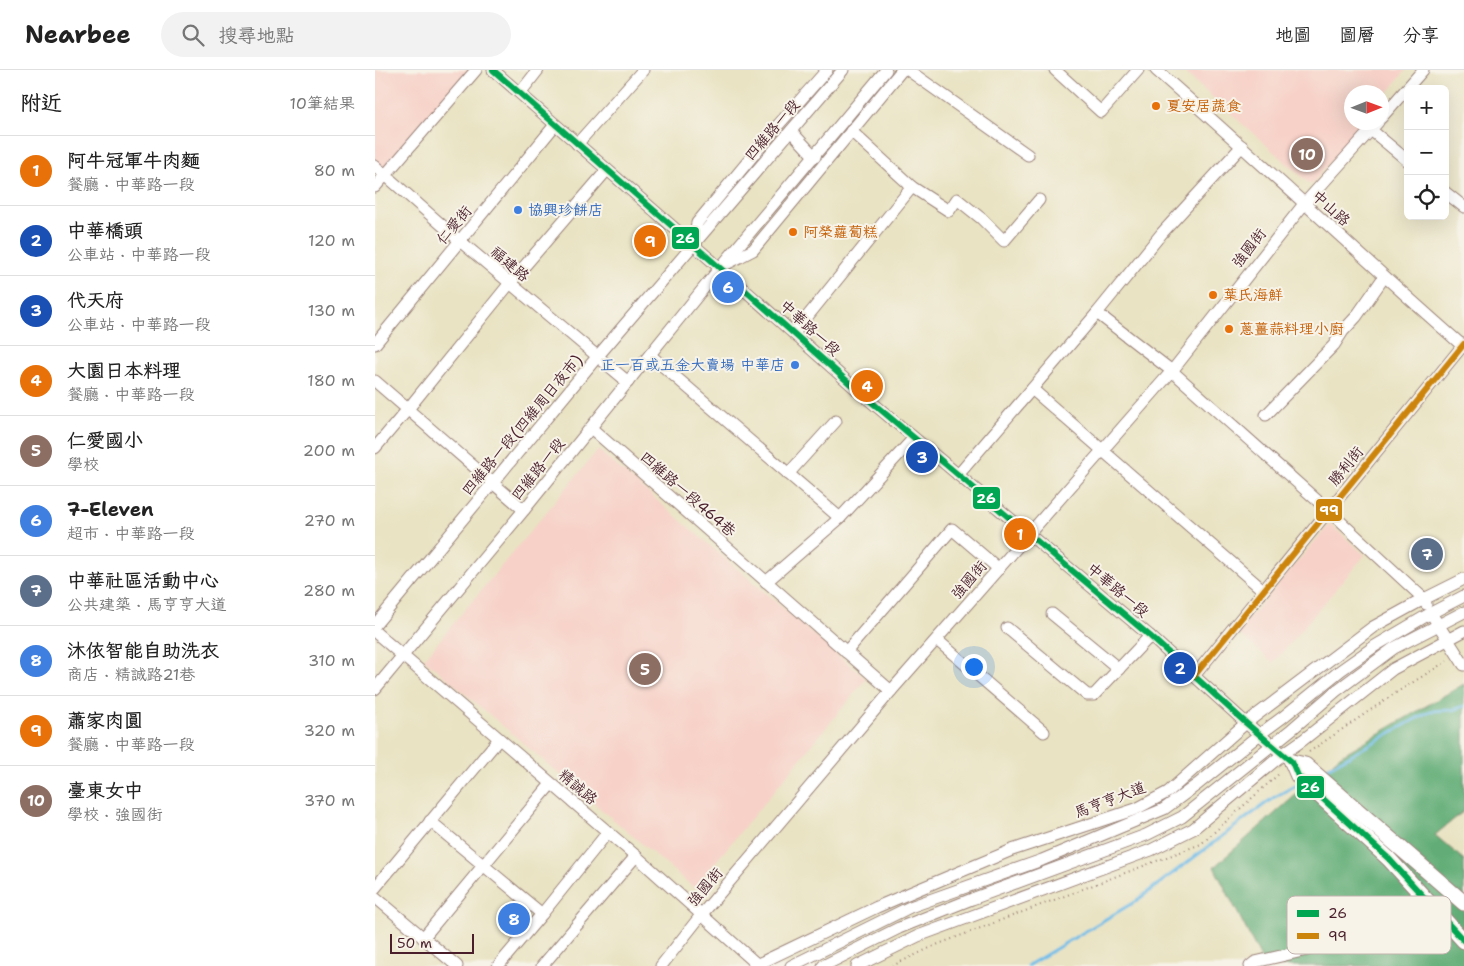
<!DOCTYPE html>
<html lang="zh-TW">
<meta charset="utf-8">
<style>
body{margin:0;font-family:"Shantell Sans","LXGW WenKai TC",sans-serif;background:#f2f2f2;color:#222}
.controls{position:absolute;right:15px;top:15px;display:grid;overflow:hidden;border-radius:8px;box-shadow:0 5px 20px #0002}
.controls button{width:45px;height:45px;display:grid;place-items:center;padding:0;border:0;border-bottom:1px solid #e0e0e0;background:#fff;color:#222;font:25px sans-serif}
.compass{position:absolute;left:969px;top:15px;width:45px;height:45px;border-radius:50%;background:#fff;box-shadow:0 5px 20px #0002;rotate:89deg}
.scale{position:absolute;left:15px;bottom:12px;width:84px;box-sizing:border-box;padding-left:5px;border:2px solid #4a1f2b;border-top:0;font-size:14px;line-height:18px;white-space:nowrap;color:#4a1f2b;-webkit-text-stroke:4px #f7f3e8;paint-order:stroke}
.you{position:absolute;left:598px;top:596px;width:18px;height:18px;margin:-12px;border:4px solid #fff;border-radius:50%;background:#1a73e8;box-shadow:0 0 0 8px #1a73e833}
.badge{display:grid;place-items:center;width:32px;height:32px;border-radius:50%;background:#d1495b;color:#fff;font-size:16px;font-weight:700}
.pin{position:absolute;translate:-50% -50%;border:2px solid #fff;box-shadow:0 1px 5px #0006}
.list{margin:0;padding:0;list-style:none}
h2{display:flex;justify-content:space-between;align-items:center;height:65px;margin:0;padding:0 20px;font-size:21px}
h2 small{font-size:16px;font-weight:400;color:#767676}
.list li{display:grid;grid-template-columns:32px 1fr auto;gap:15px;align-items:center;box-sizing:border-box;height:70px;padding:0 20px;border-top:1px solid #e0e0e0}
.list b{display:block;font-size:19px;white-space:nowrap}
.list p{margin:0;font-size:16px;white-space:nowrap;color:#767676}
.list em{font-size:16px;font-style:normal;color:#767676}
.icon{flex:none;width:28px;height:28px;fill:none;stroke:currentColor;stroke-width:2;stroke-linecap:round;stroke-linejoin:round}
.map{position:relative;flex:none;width:1089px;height:896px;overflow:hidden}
header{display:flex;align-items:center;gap:30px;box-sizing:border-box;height:70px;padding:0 25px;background:#fff;border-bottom:1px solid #e0e0e0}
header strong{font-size:24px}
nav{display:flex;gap:28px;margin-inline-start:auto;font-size:18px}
.search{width:350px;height:45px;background:#f2f2f2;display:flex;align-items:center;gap:12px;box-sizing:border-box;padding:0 18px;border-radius:28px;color:#767676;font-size:19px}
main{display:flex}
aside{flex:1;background:#fff}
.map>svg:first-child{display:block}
.built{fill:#f7d1c8}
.forest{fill:#62ad77;stroke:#566651}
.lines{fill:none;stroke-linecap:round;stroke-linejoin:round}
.stream{stroke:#6fbdea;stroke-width:3}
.minor-casing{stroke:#9a8177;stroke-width:13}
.major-casing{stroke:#9a8177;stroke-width:17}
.path{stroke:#9a8177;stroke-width:2;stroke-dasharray:1 4;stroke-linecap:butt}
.minor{stroke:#fff;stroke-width:11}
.major{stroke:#fff;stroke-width:15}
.bus-1-casing{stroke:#f7f3e8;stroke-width:10}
.bus-2-casing{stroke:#f7f3e8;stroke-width:10}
.bus-1{stroke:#00a651;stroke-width:6}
.bus-2{stroke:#cc840b;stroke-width:6}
.food-dot{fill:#e8710a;stroke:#f7f3e8;stroke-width:2}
.shop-dot{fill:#3f7fe0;stroke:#f7f3e8;stroke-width:2}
.labels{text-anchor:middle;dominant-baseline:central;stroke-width:4;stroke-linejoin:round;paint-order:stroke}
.food-label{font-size:15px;fill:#c56008;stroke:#f7f3e8;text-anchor:start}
.street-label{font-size:15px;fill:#4a1f2b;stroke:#f7f3e8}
.shop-label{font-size:15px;fill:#366cbe;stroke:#f7f3e8;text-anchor:start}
.key{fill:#f7f3e8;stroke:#c3b3af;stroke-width:1}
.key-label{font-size:14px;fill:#4a1f2b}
.line-badge{stroke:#f7f3e8;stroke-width:2}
.badge-label{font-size:14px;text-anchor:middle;font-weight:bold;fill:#fff}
</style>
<header>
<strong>Nearbee</strong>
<div class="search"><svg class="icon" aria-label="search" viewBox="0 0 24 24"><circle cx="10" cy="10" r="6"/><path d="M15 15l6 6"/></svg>搜尋地點</div>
<nav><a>地圖</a><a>圖層</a><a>分享</a></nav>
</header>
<main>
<aside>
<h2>附近<small>10筆結果</small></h2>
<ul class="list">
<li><span class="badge" style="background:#e8710a">1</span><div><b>阿牛冠軍牛肉麵</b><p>餐廳 · 中華路一段</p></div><em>80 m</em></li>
<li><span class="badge" style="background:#1a4fb4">2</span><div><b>中華橋頭</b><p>公車站 · 中華路一段</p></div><em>120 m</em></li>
<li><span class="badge" style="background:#1a4fb4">3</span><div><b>代天府</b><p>公車站 · 中華路一段</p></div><em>130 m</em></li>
<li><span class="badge" style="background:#e8710a">4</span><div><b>大園日本料理</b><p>餐廳 · 中華路一段</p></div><em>180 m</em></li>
<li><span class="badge" style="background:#8d6e63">5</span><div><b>仁愛國小</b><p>學校</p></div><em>200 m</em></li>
<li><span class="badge" style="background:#3f7fe0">6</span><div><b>7-Eleven</b><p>超市 · 中華路一段</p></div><em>270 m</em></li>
<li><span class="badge" style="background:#5c6f8a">7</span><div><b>中華社區活動中心</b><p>公共建築 · 馬亨亨大道</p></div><em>280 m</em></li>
<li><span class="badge" style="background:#3f7fe0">8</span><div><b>沐依智能自助洗衣</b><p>商店 · 精誠路21巷</p></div><em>310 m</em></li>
<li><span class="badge" style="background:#e8710a">9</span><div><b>蕭家肉圓</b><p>餐廳 · 中華路一段</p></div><em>320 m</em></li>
<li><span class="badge" style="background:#8d6e63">10</span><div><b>臺東女中</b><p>學校 · 強國街</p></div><em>370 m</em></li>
</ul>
</aside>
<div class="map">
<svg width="1089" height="896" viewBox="0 0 1089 896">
<rect width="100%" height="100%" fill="#f7f3e8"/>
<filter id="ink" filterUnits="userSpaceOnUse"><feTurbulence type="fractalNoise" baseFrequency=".02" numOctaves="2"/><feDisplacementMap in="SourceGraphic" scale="10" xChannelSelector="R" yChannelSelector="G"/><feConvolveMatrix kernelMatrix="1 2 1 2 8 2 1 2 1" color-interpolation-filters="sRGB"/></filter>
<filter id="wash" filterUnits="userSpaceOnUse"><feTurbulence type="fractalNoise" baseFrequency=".0096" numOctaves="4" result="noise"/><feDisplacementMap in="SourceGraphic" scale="20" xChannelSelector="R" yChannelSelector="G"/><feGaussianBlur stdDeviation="1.12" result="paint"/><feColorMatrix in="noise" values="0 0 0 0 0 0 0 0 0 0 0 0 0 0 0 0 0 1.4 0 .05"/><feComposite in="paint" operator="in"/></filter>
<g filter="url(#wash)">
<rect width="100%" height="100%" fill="#e9e3c3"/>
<g class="built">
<polygon points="0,0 101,0 10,105 0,96"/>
<polygon points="807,0 1031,0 1007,30 1006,22 976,22 976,52 988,53 936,115"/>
<polygon points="223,380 491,609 319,818 49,589"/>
<polygon points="955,454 990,485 898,593 862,562"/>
</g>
<polygon class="forest" points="1089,614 1089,741 1060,765 1089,790 1089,896 878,896 886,888 839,797 965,686"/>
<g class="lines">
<g class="stream">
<polyline points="947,701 1055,641 1078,640 1089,636"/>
<polyline points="652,896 761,831 898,728 923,714"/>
</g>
</g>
</g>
<g filter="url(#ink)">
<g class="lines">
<defs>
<g id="minor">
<polyline points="118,0 345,198 481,319 775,566 871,653 917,692"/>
<polyline points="533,0 653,85"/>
<polyline points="680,0 726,42 763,0"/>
<path d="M781 0C885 91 985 186 1089 277"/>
<polyline points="145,23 163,0"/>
<polyline points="1006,48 1048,0"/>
<polyline points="996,60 1033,91"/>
<polyline points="416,61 440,87"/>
<polyline points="476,61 537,117 574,141 582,129 607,149 629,171 664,130"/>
<polyline points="202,74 268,0"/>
<polyline points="0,96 85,171 253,312"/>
<polyline points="0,117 101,0"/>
<polyline points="1070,122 1089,137"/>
<polyline points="318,173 322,153 404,54 452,0"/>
<polyline points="353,193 378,180 527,0"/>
<polyline points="722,243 797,301 954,441 1049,529 1051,534"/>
<polyline points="419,263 537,117"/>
<polyline points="0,274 180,55"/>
<polyline points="275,285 465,448"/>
<polyline points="0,311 149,440"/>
<polyline points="657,319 888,520"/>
<polyline points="891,345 959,275 968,261 981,247 1009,207"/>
<polyline points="216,358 516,621"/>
<polyline points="0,378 33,339 135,213 232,100"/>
<polyline points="413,404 461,351"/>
<polyline points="583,405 722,243 787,163 867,76"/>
<polyline points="391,512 465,448 539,368"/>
<polyline points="677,544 744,599"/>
<polyline points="1059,548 1089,595"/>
<polyline points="0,555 222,287 468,0"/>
<polyline points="632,558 712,625 719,625 775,566"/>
<polyline points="0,562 261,786 384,896"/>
<polyline points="562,570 669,662"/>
<polyline points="471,582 577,459 624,499"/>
<polyline points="819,606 1089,274"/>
<polyline points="0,619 149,440 345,198 511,0"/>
<polyline points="55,751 167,844"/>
<polyline points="0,818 124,669"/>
<polyline points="0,827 82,896"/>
<polyline points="48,868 176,714"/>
<polyline points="123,896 167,844 233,762"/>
<polyline points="167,896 261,786"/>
<polyline points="286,896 327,844 516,621 797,301 929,134 1003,52"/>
<polyline points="379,896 502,837 530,825 637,780 761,739 793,722 871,653 998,557 1049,529 1089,509"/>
<polyline points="416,896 535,837 667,790 789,739 823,714 885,664 908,647 966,600 1000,576 1056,543 1089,526"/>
<polyline points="448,896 524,858 597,829 771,765 807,747 917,659 961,621 1019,578 1089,542"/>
<polyline points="482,896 543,866 776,780 818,759 908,684 928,670 1018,599 1089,561"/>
<polyline points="875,896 880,892 958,874 1009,854 1049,828"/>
</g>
<g id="major">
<polyline points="917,692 923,706 1014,789 1089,871"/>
<polyline points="917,692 930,695 1089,833"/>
</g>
</defs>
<use href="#minor" class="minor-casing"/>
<use href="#major" class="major-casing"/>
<g class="path">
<polyline points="934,682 1019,624 1072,591"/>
<polyline points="517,896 561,875 826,774 906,702"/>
</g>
<use href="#minor" class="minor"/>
<use href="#major" class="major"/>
<defs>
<polyline id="bus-1" points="118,0 345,198 481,319 775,566 871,653 917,692 923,706 1014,789 1089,871"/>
<polyline id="bus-2" points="819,606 1089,274"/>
</defs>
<use href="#bus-1" class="bus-1-casing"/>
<use href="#bus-2" class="bus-2-casing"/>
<use href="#bus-1" class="bus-1"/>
<use href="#bus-2" class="bus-2"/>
</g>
</g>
<g class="food-dot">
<circle cx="781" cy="36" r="5"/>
<circle cx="418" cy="162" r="5"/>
<circle cx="838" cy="225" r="5"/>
<circle cx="854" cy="259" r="5"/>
</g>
<g class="shop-dot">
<circle cx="143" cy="140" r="5"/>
<circle cx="420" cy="295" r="5"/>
</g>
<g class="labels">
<g class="food-label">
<text x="791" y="36">夏安居蔬食</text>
<text x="428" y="162">阿榮蘿蔔糕</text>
<text x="848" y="225">葉氏海鮮</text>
<text x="864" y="259">蔥薑蒜料理小廚</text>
</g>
<g class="street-label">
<text transform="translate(397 60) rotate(-49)">四維路一段</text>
<text transform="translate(956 138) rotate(42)">中山路</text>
<text transform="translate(79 155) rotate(-50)">仁愛街</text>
<text transform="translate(874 178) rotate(-52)">強國街</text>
<text transform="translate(135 194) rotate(40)">福建路</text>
<text transform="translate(435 258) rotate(42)">中華路一段</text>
<text transform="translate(147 355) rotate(-50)">四維路一段(四維周日夜市)</text>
<text transform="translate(971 396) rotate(-51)">勝利街</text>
<text transform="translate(163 399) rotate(-51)">四維路一段</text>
<text transform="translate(313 424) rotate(41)">四維路一段464巷</text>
<text transform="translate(594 510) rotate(-49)">強國街</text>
<text transform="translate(743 520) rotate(40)">中華路一段</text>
<text transform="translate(203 717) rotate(40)">精誠路</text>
<text transform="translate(735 730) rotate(-21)">馬亨亨大道</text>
<text transform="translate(330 817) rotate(-50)">強國街</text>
</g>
<g class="shop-label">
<text x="153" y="140">協興珍餅店</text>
<text x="410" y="295" text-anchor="end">正一百或五金大賣場 中華店</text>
</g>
</g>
<rect x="912" y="826" width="164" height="58" rx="8" class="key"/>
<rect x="922" y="840" width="22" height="7" fill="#00a651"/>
<rect x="922" y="863" width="22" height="6" fill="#cc840b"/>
<g class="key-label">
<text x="953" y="848">26</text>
<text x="953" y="871">99</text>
</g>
<g class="line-badge">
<rect x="296" y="156" width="29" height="24" rx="5" fill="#00a651"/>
<rect x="597" y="416" width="29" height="24" rx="5" fill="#00a651"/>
<rect x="940" y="428" width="28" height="24" rx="5" fill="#cc840b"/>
<rect x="921" y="705" width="29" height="24" rx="5" fill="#00a651"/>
</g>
<g class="badge-label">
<text x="310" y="173">26</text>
<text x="611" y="433">26</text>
<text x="954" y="445">99</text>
<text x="935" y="722">26</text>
</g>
</svg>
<div class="controls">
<button>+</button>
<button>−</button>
<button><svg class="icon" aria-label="locate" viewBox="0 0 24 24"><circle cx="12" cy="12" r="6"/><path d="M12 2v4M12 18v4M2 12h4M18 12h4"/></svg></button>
</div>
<svg class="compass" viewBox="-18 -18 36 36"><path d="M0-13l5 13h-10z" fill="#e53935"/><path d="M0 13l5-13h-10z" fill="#767676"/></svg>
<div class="scale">50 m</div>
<div class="you"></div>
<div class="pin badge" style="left:645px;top:464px;background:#e8710a">1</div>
<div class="pin badge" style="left:805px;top:598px;background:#1a4fb4">2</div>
<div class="pin badge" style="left:547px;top:387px;background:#1a4fb4">3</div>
<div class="pin badge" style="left:492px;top:316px;background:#e8710a">4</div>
<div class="pin badge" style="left:270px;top:599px;background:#8d6e63">5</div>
<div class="pin badge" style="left:353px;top:217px;background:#3f7fe0">6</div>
<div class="pin badge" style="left:1052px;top:484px;background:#5c6f8a">7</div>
<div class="pin badge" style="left:139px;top:849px;background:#3f7fe0">8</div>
<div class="pin badge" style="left:275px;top:171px;background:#e8710a">9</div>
<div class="pin badge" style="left:932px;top:84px;background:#8d6e63">10</div>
</div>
</main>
